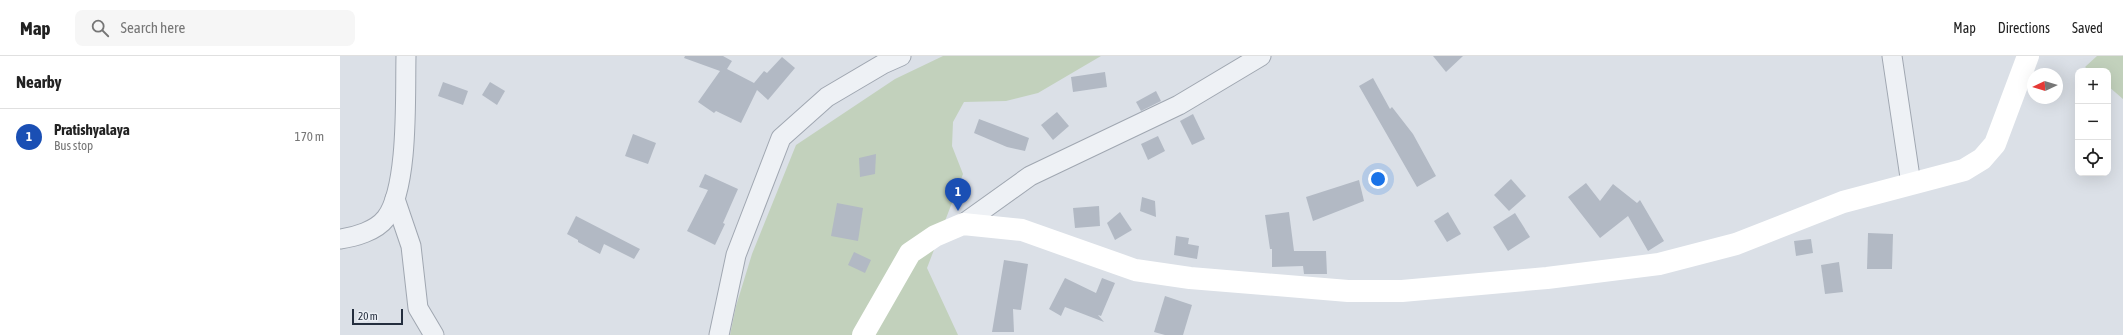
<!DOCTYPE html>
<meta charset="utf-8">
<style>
body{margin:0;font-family:"Asap Condensed",sans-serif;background:#f6f6f6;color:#222}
.controls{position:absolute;right:12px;top:12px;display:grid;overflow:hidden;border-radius:8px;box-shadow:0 4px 16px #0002}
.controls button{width:36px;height:36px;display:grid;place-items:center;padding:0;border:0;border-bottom:1px solid #e0e0e0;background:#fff;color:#222;font:20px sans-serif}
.compass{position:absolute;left:1687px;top:12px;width:36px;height:36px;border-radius:50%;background:#fff;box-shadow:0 4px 16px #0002;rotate:266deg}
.scale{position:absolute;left:12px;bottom:10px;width:51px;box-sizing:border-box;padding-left:4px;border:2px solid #242e3e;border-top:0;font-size:11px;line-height:14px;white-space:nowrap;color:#242e3e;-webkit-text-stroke:3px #ebeff5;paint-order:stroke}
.you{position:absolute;left:1038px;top:123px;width:14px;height:14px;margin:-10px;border:3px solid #fff;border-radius:50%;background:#1a73e8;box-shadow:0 0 0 6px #1a73e833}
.badge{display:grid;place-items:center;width:26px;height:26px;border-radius:50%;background:#d63650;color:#fff;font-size:13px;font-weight:700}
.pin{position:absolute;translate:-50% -33px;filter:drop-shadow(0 1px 2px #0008)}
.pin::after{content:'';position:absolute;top:21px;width:14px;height:12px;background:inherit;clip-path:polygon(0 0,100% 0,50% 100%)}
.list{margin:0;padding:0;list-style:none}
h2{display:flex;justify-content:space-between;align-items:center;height:52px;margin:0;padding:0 16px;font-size:17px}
h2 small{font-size:13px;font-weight:400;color:#767676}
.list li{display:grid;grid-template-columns:26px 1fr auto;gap:12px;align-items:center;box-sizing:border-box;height:56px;padding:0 16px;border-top:1px solid #e0e0e0}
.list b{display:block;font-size:15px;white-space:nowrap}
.list p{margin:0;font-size:13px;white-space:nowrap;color:#767676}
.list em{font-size:13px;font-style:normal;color:#767676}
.icon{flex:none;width:22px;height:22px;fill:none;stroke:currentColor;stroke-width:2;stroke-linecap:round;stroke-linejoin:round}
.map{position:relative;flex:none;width:1783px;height:279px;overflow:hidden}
header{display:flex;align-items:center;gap:24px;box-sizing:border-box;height:56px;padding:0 20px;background:#fff;border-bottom:1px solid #e0e0e0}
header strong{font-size:19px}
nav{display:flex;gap:22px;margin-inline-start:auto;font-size:14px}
.search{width:280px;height:36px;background:#f6f6f6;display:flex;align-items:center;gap:10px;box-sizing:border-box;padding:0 14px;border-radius:8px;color:#767676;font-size:15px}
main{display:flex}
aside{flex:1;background:#fff}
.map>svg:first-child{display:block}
.green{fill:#c2d1bc}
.building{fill:#b2b9c4}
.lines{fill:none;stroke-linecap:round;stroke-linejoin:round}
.street-casing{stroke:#a0a7b1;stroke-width:21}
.street{stroke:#eef1f5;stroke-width:19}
.secondary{stroke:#fff;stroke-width:22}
</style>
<header>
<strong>Map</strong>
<div class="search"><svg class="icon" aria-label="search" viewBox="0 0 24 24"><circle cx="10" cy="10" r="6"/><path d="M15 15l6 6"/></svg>Search here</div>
<nav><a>Map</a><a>Directions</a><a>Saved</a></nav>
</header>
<main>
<aside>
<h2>Nearby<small></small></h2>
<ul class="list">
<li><span class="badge" style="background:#1a4fb4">1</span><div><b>Pratishyalaya</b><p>Bus stop</p></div><em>170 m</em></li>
</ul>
</aside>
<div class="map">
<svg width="1783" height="279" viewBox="0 0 1783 279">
<rect width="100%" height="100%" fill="#dbe0e7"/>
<g class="green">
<polygon points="603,0 761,0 698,37 666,45 624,46 613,66 612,90 623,118 587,212 618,279 390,279 396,250 412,198 456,89 555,23"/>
<polygon points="1757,0 1783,0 1783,43 1768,30 1768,15 1750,15 1745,11"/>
</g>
<g class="building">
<polygon points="345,0 383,0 392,5 387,13 414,27 424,15 427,17 442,1 455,12 428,44 417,34 401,67 376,55 374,57 358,46 380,15 344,2"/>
<polygon points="1093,0 1123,0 1106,16"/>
<polygon points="765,16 767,31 733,36 731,21"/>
<polygon points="1033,22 1050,53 1052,51 1073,78 1096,120 1077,131 1019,30"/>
<polygon points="103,26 128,35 123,49 98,40"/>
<polygon points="150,26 165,35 157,49 142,39"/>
<polygon points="816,35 821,45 801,55 796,46"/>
<polygon points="717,56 729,70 713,84 701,69"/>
<polygon points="853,58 865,83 852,89 840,65"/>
<polygon points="639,63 689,82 685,95 667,91 634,77"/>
<polygon points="293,78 316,87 308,108 285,100"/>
<polygon points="818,80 825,95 808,104 801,88"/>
<polygon points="536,98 535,118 520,121 519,102"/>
<polygon points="365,118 398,133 383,167 385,168 375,189 347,175 368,134 359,131"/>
<polygon points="1171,123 1186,140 1169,155 1154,139"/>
<polygon points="1019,124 1024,145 973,165 966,141"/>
<polygon points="1246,127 1260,145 1273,128 1297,147 1300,144 1324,185 1308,195 1288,160 1260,182 1228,141"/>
<polygon points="802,141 815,145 816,161 800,155"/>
<polygon points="497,147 523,152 518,185 491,180"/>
<polygon points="759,150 760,170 735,172 733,152"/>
<polygon points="780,156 792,174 775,184 767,167"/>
<polygon points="949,156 954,195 986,195 987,218 964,218 963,210 932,211 932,193 930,193 925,159"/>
<polygon points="1108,156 1121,178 1107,186 1094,165"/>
<polygon points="1175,157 1190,181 1168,195 1153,171"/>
<polygon points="236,160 300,193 294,203 264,188 260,198 238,186 238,184 227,178"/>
<polygon points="1528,177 1553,178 1552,213 1527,213"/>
<polygon points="836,180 849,182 848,188 859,190 857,203 834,199"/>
<polygon points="1471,183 1473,197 1456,200 1454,185"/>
<polygon points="514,196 531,204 525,217 508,209"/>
<polygon points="664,204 688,208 681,254 673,253 674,276 652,276"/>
<polygon points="1499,206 1503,236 1485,238 1481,209"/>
<polygon points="725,222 756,237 762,222 775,227 761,260 758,259 764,266 725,251 721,260 709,253"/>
<polygon points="825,240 852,249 843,279 825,279 814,276"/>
</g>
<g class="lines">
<defs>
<g id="street">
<polyline points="1552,0 1571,128"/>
<polyline points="55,143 71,190 78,252 94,279"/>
<polyline points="623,168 690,120 839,49 921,0"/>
<path d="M0 183C15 181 36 175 46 162 69 131 65 39 66 0"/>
<polyline points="379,279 396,199 441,82 487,41 543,8 561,0"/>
</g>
</defs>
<use href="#street" class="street-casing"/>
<use href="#street" class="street"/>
<polyline class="secondary" points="523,279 570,197 595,180 623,168 682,174 795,214 850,222 1008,235 1062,235 1207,222 1319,208 1396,188 1503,146 1624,114 1642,103 1655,88 1688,0"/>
</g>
</svg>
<div class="controls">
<button>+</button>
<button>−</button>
<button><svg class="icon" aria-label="locate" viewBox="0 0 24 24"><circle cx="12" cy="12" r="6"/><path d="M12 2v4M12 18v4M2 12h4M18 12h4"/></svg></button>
</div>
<svg class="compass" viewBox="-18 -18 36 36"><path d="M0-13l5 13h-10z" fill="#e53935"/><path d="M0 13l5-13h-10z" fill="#767676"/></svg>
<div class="scale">20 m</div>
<div class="you"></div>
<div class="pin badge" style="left:618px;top:155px;background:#1a4fb4">1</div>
</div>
</main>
